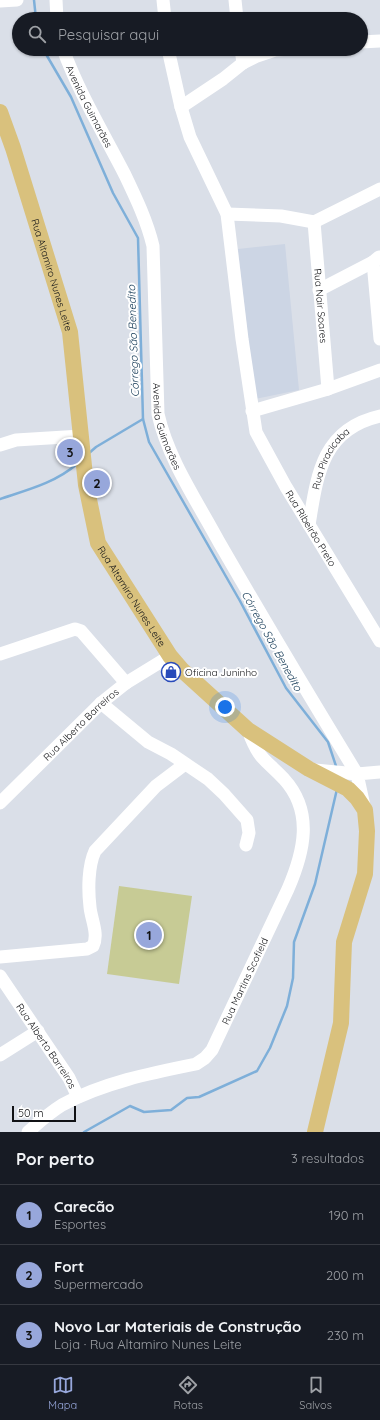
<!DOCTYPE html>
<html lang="pt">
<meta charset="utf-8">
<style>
body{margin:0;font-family:Quicksand,sans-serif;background:#20242c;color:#f1f3f6}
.scale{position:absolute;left:12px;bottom:10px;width:64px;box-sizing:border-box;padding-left:4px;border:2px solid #111215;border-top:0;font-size:11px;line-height:14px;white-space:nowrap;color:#111215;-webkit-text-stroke:3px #fff;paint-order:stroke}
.you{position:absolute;left:225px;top:707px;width:14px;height:14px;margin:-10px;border:3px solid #fff;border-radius:50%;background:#1a73e8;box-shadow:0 0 0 6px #1a73e833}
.badge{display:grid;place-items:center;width:26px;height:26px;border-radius:50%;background:#97a7db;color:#111;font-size:13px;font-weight:700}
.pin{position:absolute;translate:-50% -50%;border:2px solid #fff;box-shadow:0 1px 4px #0006}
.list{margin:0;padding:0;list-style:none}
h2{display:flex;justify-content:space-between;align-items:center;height:52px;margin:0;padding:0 16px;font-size:17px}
h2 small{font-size:13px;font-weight:400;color:#9ea1a6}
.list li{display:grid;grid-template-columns:26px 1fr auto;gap:12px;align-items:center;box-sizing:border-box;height:60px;padding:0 16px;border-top:1px solid #363941}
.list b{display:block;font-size:15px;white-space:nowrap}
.list p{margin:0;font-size:13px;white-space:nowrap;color:#9ea1a6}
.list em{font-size:13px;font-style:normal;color:#9ea1a6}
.icon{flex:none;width:22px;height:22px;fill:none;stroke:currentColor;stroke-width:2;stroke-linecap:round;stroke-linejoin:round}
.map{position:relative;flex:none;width:380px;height:1132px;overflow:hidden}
.search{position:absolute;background:#171b24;box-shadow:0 1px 3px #0004;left:12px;right:12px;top:12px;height:44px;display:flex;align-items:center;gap:10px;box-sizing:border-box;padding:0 14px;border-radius:22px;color:#9ea1a6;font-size:15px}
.sheet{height:232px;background:#171b24}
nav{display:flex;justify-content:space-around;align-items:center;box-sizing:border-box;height:56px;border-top:1px solid #363941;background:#171b24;font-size:11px;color:#9ea1a6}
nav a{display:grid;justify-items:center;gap:2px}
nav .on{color:#97a7db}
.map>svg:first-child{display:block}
.built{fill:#ccd5e4}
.pitch{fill:#c7cb95}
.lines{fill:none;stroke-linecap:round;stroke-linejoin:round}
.stream{stroke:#7eafd9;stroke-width:2.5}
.minor{stroke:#fff;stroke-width:13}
.major{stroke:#d9c17d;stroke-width:16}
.labels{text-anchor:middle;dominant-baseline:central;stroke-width:4;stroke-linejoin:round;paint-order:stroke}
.street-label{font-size:10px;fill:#111215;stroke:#fff}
.poi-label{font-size:10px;fill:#111215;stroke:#fff;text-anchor:start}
.water-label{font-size:11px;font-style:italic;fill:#103653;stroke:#fff}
</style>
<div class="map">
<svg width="380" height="1132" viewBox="0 0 380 1132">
<rect width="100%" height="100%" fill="#dadfe8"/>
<polygon class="built" points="285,244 299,390 255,399 238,249"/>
<polygon class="pitch" points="119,886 192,896 179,984 107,974"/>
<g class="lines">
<g class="stream">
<polyline points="34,0 36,19"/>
<polyline points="43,49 71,97 113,193 138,238 143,419 149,442 240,601 286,688 328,742 337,769"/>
<polyline points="88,454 96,447 143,419"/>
<path d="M0 499C27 490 55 483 77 464"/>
<polyline points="84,1132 130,1106 144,1112 171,1110 187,1098 199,1097 257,1071 270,1048 287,1006 293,978 294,942 315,884 337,789"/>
</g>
<g class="minor">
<polyline points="56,0 57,19"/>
<polyline points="163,0 165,19"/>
<polyline points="235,0 237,19"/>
<polyline points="0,1 17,0"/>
<polyline points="361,42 380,41"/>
<path id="s1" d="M63 49C79 93 104 134 125 175 136 198 147 221 153 246L158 414C168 459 197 501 219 542 264 620 310 697 357 774"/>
<path id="s2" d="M168 49 181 107 190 137 227 214 242 339 256 432 286 487 380 641"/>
<polyline points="241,49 243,63"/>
<polyline points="181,107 223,79 243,63 257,56 275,50 293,49"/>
<polyline points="227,214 281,216 314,222 380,189"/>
<path id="s3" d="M314 222 328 389"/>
<polyline points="373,262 380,339"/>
<polyline points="319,290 373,262 379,257"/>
<polyline points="252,411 328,389 380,370"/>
<polyline points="0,445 16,440 81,436"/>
<path id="s4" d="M309 525C317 475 322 429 380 416"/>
<polyline points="0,654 75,629 81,631 126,683"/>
<polyline points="101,703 148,742 171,754 208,779 224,794 247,820 249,833 246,845"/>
<polyline points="315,770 357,774"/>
<path id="s5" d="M0 803 101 703 126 683 170 656"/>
<polyline points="364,806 357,774 380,772"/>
<path d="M0 957 87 949 93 946C99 934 91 919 90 907 88 890 88 866 95 851L156 786 185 764"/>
<path id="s6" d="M0 976 69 1078 78 1097"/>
<polyline points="0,1055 38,1031"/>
<path id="s7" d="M28 1132C39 1122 49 1113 62 1105 102 1083 151 1073 196 1064L205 1058 212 1050 288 889C304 852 314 812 284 779 264 758 259 760 248 730"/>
</g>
<path class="major" id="s8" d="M0 112 13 148 70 332 86 485 98 543 170 656 182 670 248 730 309 769 348 789 357 798 365 810 367 831 365 874 344 942 341 1023 315 1132"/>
</g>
<defs>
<symbol id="shop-ring" viewBox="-11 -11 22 22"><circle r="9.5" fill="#fff" stroke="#284aba" stroke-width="1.5"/><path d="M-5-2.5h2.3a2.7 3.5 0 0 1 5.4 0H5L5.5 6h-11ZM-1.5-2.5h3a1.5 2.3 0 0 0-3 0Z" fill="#284aba"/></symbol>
</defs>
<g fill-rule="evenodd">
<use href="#shop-ring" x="160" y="661" width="22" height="22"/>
</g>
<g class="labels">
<g class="street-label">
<text stroke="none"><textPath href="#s1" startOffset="63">Avenida Guimarães</textPath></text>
<text stroke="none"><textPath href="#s8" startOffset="171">Rua Altamiro Nunes Leite</textPath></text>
<text stroke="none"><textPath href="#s3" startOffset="84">Rua Nair Soares</textPath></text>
<text stroke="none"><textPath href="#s1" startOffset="399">Avenida Guimarães</textPath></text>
<text stroke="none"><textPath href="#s4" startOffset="71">Rua Piracicaba</textPath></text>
<text stroke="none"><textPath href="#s2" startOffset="507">Rua Ribeirão Preto</textPath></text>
<text stroke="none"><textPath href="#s8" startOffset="507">Rua Altamiro Nunes Leite</textPath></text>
<text stroke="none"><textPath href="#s5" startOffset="113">Rua Alberto Barreiros</textPath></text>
<text stroke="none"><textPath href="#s7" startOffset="282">Rua Martins Scofield</textPath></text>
<text stroke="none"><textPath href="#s6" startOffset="84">Rua Alberto Barreiros</textPath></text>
</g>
<g class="poi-label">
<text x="185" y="672">Oficina Juninho</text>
</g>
<g class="water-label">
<text transform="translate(133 341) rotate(-92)">Córrego São Benedito</text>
<text transform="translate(272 641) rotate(61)">Córrego São Benedito</text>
</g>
</g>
</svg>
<div class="scale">50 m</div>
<div class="you"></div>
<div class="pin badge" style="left:149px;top:935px">1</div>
<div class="pin badge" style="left:97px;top:483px">2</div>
<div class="pin badge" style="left:70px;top:452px">3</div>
<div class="search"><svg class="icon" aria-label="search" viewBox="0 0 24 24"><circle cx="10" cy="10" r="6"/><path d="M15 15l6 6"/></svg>Pesquisar aqui</div>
</div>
<section class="sheet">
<h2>Por perto<small>3 resultados</small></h2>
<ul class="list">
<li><span class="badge">1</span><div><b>Carecão</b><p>Esportes</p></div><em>190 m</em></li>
<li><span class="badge">2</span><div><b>Fort</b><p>Supermercado</p></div><em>200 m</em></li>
<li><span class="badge">3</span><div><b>Novo Lar Materiais de Construção</b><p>Loja · Rua Altamiro Nunes Leite</p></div><em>230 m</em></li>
</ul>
</section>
<nav>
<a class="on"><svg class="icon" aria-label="map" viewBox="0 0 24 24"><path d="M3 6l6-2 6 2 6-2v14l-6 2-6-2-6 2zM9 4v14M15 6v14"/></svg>Mapa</a>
<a><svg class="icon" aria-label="directions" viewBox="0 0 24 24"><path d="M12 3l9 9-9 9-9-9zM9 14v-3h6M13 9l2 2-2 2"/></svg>Rotas</a>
<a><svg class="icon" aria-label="saved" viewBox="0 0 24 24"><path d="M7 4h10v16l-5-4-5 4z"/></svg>Salvos</a>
</nav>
